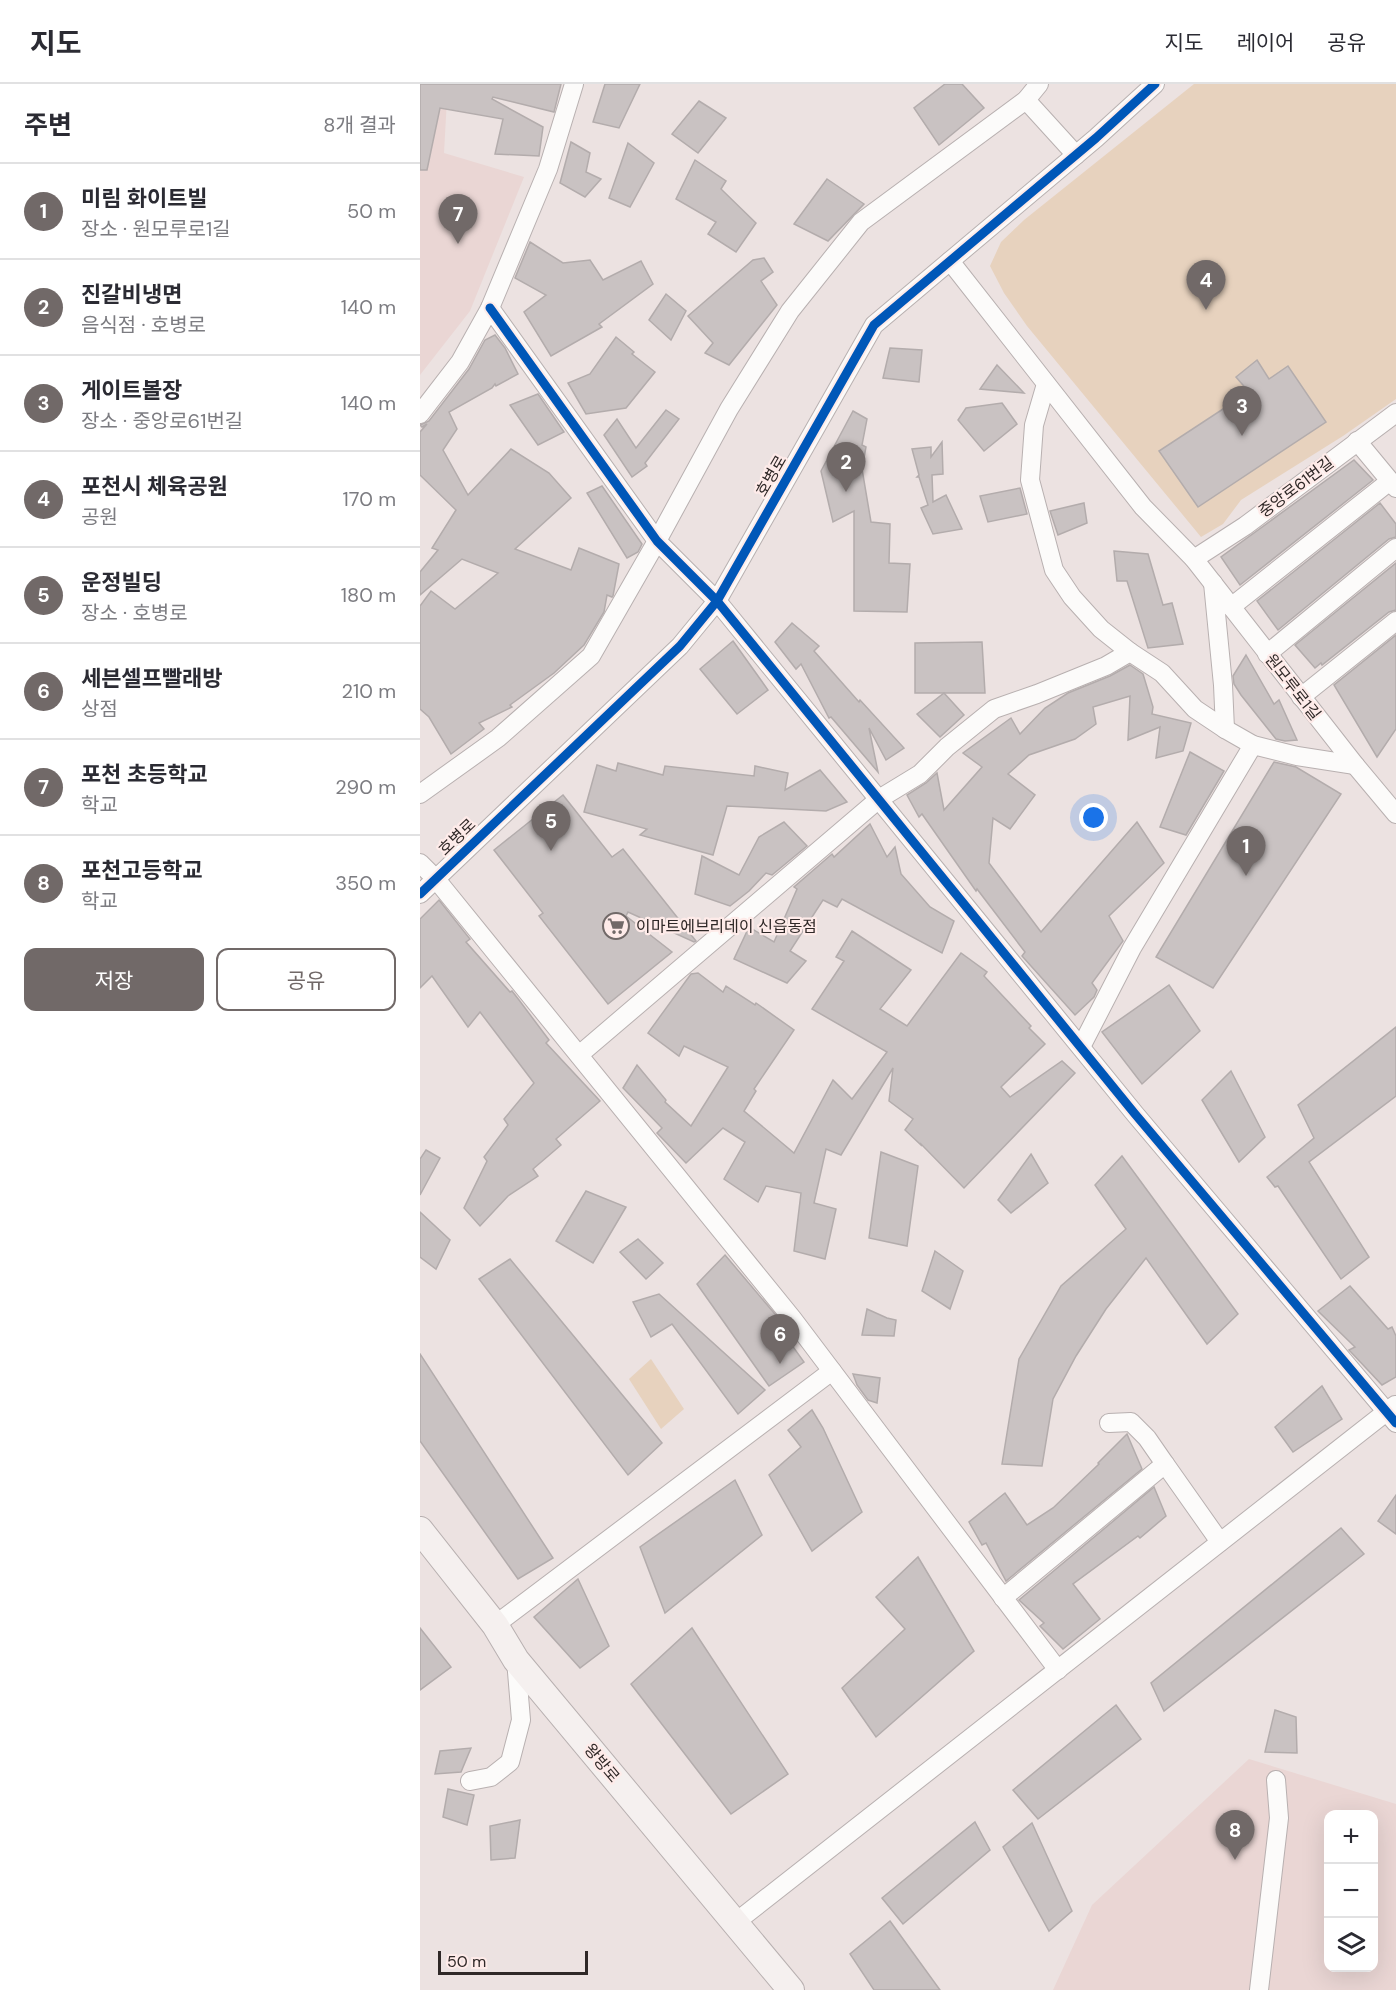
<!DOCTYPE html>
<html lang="ko">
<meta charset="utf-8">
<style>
body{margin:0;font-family:"DM Sans","Noto Sans KR",sans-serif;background:#f2f2f3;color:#2b2b33}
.controls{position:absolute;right:18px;bottom:18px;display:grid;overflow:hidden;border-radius:12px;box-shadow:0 6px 24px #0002}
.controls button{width:54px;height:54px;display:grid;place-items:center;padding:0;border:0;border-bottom:2px solid #e1e1e2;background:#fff;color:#2b2b33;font:30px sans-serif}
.scale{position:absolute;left:18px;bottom:15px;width:150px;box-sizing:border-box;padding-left:6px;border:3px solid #2f2827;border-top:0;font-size:16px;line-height:21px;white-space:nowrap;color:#2f2827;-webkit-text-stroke:4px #feebe9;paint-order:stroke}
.you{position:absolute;left:674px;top:734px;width:21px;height:21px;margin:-15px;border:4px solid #fff;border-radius:50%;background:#1a73e8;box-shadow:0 0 0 9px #1a73e833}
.badge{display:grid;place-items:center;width:39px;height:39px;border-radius:50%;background:#716968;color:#fff;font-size:20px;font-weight:700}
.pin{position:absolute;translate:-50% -50px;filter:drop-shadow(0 2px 3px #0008)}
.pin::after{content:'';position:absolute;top:32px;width:21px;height:18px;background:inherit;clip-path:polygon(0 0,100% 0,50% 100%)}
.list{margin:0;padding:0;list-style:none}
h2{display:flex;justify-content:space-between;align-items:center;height:78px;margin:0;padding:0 24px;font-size:26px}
h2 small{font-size:20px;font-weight:400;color:#7c7c81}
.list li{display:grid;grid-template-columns:39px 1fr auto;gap:18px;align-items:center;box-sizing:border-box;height:96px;padding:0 24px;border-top:2px solid #e1e1e2}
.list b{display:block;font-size:22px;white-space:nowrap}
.list p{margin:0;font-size:20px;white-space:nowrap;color:#7c7c81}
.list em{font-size:20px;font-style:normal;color:#7c7c81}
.actions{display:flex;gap:12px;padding:18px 24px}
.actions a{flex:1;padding:14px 0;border:2px solid #716968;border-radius:12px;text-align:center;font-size:21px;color:#716968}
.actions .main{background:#716968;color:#fff}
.icon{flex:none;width:33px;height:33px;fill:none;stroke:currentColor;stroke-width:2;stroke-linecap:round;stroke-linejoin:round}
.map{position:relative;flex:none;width:976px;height:1906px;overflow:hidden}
header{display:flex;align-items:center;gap:36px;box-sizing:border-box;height:84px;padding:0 30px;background:#fff;border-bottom:2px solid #e1e1e2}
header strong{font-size:28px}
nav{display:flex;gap:33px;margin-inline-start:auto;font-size:21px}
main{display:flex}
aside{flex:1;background:#fff}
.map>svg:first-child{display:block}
.built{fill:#ead6d4;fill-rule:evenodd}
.green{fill:#e7d2be}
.building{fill:#c9c2c2;stroke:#b3acac;stroke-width:1.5}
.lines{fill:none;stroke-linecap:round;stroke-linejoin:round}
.street-casing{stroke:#b8b0b0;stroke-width:20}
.secondary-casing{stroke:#b8b0b0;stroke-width:28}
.street{stroke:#fcfbfa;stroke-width:18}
.secondary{stroke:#f5f0ef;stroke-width:26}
.cycleway-casing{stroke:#feebe9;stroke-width:13}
.cycleway{stroke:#0057b8;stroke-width:9}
.labels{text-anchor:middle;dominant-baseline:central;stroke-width:4.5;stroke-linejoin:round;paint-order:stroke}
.street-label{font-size:16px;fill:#2f2827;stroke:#feebe9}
.poi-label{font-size:16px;fill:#2f2827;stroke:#feebe9;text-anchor:start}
</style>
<header>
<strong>지도</strong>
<nav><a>지도</a><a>레이어</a><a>공유</a></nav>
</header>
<main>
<aside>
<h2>주변<small>8개 결과</small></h2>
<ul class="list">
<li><span class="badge">1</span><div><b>미림 화이트빌</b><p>장소 · 원모루로1길</p></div><em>50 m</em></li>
<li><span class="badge">2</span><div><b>진갈비냉면</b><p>음식점 · 호병로</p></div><em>140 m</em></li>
<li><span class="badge">3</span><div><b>게이트볼장</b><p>장소 · 중앙로61번길</p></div><em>140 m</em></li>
<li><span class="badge">4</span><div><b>포천시 체육공원</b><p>공원</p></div><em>170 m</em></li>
<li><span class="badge">5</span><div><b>운정빌딩</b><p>장소 · 호병로</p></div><em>180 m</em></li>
<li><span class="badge">6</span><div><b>세븐셀프빨래방</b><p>상점</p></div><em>210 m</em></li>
<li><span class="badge">7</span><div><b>포천 초등학교</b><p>학교</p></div><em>290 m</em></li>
<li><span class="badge">8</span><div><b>포천고등학교</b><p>학교</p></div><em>350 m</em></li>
</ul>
<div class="actions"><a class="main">저장</a><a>공유</a></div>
</aside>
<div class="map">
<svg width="976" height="1906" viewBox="0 0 976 1906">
<rect width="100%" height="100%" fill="#ece2e1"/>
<g class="built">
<polygon points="0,8 27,15 24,69 104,93 50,227 0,291"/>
<path d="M829 1675 976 1720V1906H633L672 1821ZM908 1730H954V1884H908Z"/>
</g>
<g class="green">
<polygon points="774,0 976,0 976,315 923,352 821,416 803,440 781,453 607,242 584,209 570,182 581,158 604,136"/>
<polygon points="231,1275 264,1325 241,1345 209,1295"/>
</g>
<g class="building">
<polygon points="0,0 141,0 134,28 73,13 72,15 123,43 119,72 75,70 83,35 20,24 7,86 0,86"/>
<polygon points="185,0 220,0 199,44 173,38"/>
<polygon points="525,0 542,0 564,24 519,61 494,24"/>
<polygon points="279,17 306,34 278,69 252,50"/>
<polygon points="151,58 170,69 166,88 181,95 165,113 140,99"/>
<polygon points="208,59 234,79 210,123 189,114"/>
<polygon points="275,76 306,97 301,105 336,139 316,168 288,150 296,138 256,115"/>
<polygon points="407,95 444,120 408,157 374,140"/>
<polygon points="110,158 143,179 170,176 183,196 221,177 233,200 179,240 182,243 131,272 104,228 126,211 95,194"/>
<polygon points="344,174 353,188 341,197 357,221 309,281 285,269 293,259 268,232 333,176"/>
<polygon points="246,210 266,227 251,256 229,236"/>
<polygon points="75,251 85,264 98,290 76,302 75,300 72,304 29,328 37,345 23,366 48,411 91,365 129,389 151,414 95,465 151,486 159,464 199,480 193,512 192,513 187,511 184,528 164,561 134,589 90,621 92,623 59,639 64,645 31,670 9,633 0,625 0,522 11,507 35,525 78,489 42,475 0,511 0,488 18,466 12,464 36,426 0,391 0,348 7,340 2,343 0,341 9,337 49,285 65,256"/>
<polygon points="196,253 214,268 212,270 235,288 206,324 166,330 148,299 170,290"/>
<polygon points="470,264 502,266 499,298 463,294"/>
<polygon points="837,276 849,295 868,282 906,338 778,423 739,367 829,308 816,293"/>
<polygon points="577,281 604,309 560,305"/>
<polygon points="118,310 144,348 118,361 90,321"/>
<polygon points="582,319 597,340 564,367 538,336 546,324"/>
<polygon points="246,326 259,335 225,379 227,382 212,393 184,351 197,335 216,364"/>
<polygon points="433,327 447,335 442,361 446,363 442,385 451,438 470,440 469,479 490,480 487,528 434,527 434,427 413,438 401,387"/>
<polygon points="522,358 523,390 512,391 513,418 526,411 542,445 513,450 501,424 508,421 499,393 497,393 499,391 492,365 511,363 511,373"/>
<polygon points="934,376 953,396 820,501 801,473"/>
<polygon points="182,402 222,460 218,468 207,474 167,409"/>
<polygon points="600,404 607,430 568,438 560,412"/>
<polygon points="664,419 667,439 638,451 630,427"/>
<polygon points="960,419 976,440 976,453 969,455 858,546 837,517"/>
<polygon points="694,467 728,470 743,521 752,519 763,560 728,564 707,497 697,497"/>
<polygon points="976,479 976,526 969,528 902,581 901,579 895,584 875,561"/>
<polygon points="372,539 399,562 394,567 439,618 440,616 484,664 466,676 449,644 458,688 411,633 409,634 381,580 376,585 355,558"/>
<polygon points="976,551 976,645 957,673 914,601"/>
<polygon points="313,557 348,606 317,630 280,585"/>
<polygon points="562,558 565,609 495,609 495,559"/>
<polygon points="826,571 854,620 859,616 877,656 865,657 856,655 821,611 814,600 813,592"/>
<polygon points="710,581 723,590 733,623 732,630 771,639 763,667 736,674 740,643 708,656 710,612 673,623 676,640 655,655 609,671 588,690 615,711 590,745 573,734 569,779 621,848 717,738 744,779 689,832 703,857 672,899 677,906 674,913 655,931 602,872 605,868 557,805 556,807 502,730 499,733 487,711 506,699 517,689 524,726 562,683 543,669 591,634 600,650 625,624 648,609 690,592"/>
<polygon points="524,609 544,631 520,653 497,630"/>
<polygon points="770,668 804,687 766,751 740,743"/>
<polygon points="854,678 876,683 921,710 793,904 736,873"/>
<polygon points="198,679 243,691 245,682 334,692 335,682 368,689 365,706 400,686 427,718 406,727 307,722 293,771 220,751 227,745 164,728 177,681 196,687"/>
<polygon points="143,711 192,773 203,765 276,857 274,858 208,828 206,832 252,868 188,920 119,832 123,829 74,766"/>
<polygon points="364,738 387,762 352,791 346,789 329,807 310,822 275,810 282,772 319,791 339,753"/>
<polygon points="450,740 467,773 475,763 481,790 510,823 534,837 522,869 422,815 417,823 403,816 370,867 386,877 367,899 314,875 329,843 354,858 377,805 374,803 412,770 414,773"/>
<polygon points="19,816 50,855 46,858 90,908 92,907 99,916 129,956 126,959 180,1017 136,1055 141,1061 113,1085 118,1092 88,1112 60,1142 44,1124 67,1077 64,1073 88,1041 84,1035 114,999 60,928 48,943 12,892 0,904 0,835"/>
<polygon points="432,847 491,886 460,925 487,942 541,869 567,888 564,892 611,942 609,944 625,960 581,1003 590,1013 642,977 655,989 544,1104 501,1060 501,1061 485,1046 493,1035 469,1017 473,984 421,1071 406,1065 394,1119 416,1125 405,1175 374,1167 381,1109 346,1102 338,1118 304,1095 325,1058 303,1044 266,1079 237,1049 242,1044 203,1004 217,981 246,1016 245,1018 271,1042 308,983 264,962 259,972 228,949 271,890 278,889 303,908 306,902 335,921 336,919 374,946 334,1005 336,1007 324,1027 374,1069 413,996 432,1015 467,968 392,925 424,877 416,873"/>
<polygon points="749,901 780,947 722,1000 682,948"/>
<polygon points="976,943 976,1012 889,1078 949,1173 921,1195 858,1102 855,1103 847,1093 894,1054 878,1021"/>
<polygon points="811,987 845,1053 819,1078 782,1016"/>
<polygon points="6,1066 20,1074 0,1111 0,1075"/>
<polygon points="461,1068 498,1082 487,1162 449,1154"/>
<polygon points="611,1070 628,1099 591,1129 578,1116"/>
<polygon points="702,1072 818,1230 787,1260 726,1174 686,1225 656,1272 633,1315 622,1382 582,1380 599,1275 641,1202 706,1145 675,1101"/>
<polygon points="166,1107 206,1123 173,1179 136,1157"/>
<polygon points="0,1128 30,1156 16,1185 0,1173"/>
<polygon points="218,1155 243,1179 226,1195 200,1168"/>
<polygon points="515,1167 543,1187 530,1225 502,1207"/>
<polygon points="305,1171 360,1236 356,1239 384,1278 349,1302 277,1200"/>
<polygon points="90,1175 242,1359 208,1391 59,1195"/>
<polygon points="930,1202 968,1245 972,1243 976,1252 976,1293 962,1301 929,1266 935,1263 898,1227"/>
<polygon points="239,1210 345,1306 318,1330 252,1240 231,1253 213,1218"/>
<polygon points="447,1225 467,1234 476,1236 474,1252 442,1251"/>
<polygon points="0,1270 133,1474 98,1495 0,1357"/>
<polygon points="433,1290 460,1294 457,1319 448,1316 437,1301"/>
<polygon points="902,1302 922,1335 873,1368 855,1343"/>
<polygon points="392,1326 403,1344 442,1428 392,1467 349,1391 381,1363 368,1346"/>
<polygon points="707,1350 722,1385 586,1497 566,1459 562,1461 549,1438 585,1409 607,1441 633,1424 679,1380 678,1379"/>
<polygon points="315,1396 342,1451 245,1529 220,1463"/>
<polygon points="734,1403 746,1432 720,1454 718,1452 653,1500 680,1535 643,1565 620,1542 624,1539 599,1516"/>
<polygon points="976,1411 976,1450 958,1437"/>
<polygon points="921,1444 944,1470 744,1627 731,1599"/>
<polygon points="498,1473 554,1567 456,1653 422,1604 485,1545 456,1513"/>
<polygon points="158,1495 189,1562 160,1584 114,1533"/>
<polygon points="0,1544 31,1583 0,1606"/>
<polygon points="272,1544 368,1690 311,1730 211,1600"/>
<polygon points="696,1621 721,1655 618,1735 593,1706"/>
<polygon points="855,1626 876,1633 877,1669 845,1668"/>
<polygon points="51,1664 41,1688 15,1690 20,1667"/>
<polygon points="28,1705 54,1711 47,1741 23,1733"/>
<polygon points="100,1736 95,1774 71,1776 70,1742"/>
<polygon points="555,1738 570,1766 483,1840 462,1814"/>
<polygon points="612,1739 652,1827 629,1847 583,1763"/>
<polygon points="470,1837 520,1906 454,1906 430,1870"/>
</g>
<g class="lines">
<defs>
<g id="street">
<polyline points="606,16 656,71"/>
<polyline points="530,177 723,423 774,475 935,681 976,730"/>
<polyline points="70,224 237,457 297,517 715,1030 976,1339"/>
<polyline points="626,300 614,341 610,396 634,486 652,513 681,545 710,568 742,589 775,625 805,645 833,661 877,672 935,681"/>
<polyline points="0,330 40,278 70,224 128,85 154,0"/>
<polyline points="937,357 976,404"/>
<polyline points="774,475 825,442 976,329"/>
<polyline points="793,499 803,601 805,645"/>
<polyline points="811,523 970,397"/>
<polyline points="847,570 976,464"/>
<polyline points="881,613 976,537"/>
<polyline points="0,710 78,654 171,572 237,457 309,325 370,227 441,138 606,16 619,0"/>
<polyline points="0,779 15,794 372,1234 638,1586"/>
<polyline points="0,810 260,562 297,517 454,241 676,54 735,0"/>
<polyline points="661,963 712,864 833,661"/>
<polyline points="159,971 459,715 500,690 527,663 574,625 617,610 686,582 710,568"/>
<polyline points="689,1339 711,1338 727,1354 745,1380"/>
<polyline points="583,1514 745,1380 800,1458"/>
<polyline points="75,1541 412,1287"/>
<polyline points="50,1697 71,1693 90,1678 101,1636 96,1576"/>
<polyline points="316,1838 975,1321"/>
<polyline points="839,1906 859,1734 856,1696"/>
</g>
<polyline id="secondary" points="0,1446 75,1541 96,1576 371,1906"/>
</defs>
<use href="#street" class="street-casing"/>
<use href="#secondary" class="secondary-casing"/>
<use href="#street" class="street"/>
<use href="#secondary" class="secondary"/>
<defs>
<g id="cycleway">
<polyline points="70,224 237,457 297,517 715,1030 976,1339"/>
<polyline points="0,810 260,562 297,517 454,241 676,54 735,0"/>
</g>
</defs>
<use href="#cycleway" class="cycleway-casing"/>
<use href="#cycleway" class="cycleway"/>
</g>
<defs>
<symbol id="supermarket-ring" viewBox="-11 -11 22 22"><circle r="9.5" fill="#feebe9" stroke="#716968" stroke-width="1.5"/><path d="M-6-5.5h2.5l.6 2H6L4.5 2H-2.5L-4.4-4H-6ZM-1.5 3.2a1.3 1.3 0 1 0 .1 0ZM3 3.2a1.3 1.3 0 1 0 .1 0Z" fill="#716968"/></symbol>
</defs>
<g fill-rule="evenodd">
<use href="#supermarket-ring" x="181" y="827" width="30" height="30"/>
</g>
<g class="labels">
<g class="street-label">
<text transform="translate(351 392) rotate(-60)">호병로</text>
<text transform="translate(876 403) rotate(-37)">중앙로61번길</text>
<text transform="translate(873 603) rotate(52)">원모루로1길</text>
<text transform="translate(37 753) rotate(-44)">호병로</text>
<text transform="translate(182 1679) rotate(50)">왕방로</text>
</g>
<g class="poi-label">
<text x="216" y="842">이마트에브리데이 신읍동점</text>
</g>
</g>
</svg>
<div class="controls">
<button>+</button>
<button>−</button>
<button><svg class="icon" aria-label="layers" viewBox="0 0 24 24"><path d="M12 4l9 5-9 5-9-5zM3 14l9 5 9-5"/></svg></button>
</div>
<div class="scale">50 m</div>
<div class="you"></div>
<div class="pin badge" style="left:826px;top:792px">1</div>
<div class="pin badge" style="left:426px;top:408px">2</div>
<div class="pin badge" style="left:822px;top:352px">3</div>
<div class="pin badge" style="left:786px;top:226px">4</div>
<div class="pin badge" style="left:131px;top:767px">5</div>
<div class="pin badge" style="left:360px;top:1280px">6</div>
<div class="pin badge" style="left:38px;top:160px">7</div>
<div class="pin badge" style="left:815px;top:1776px">8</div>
</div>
</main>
